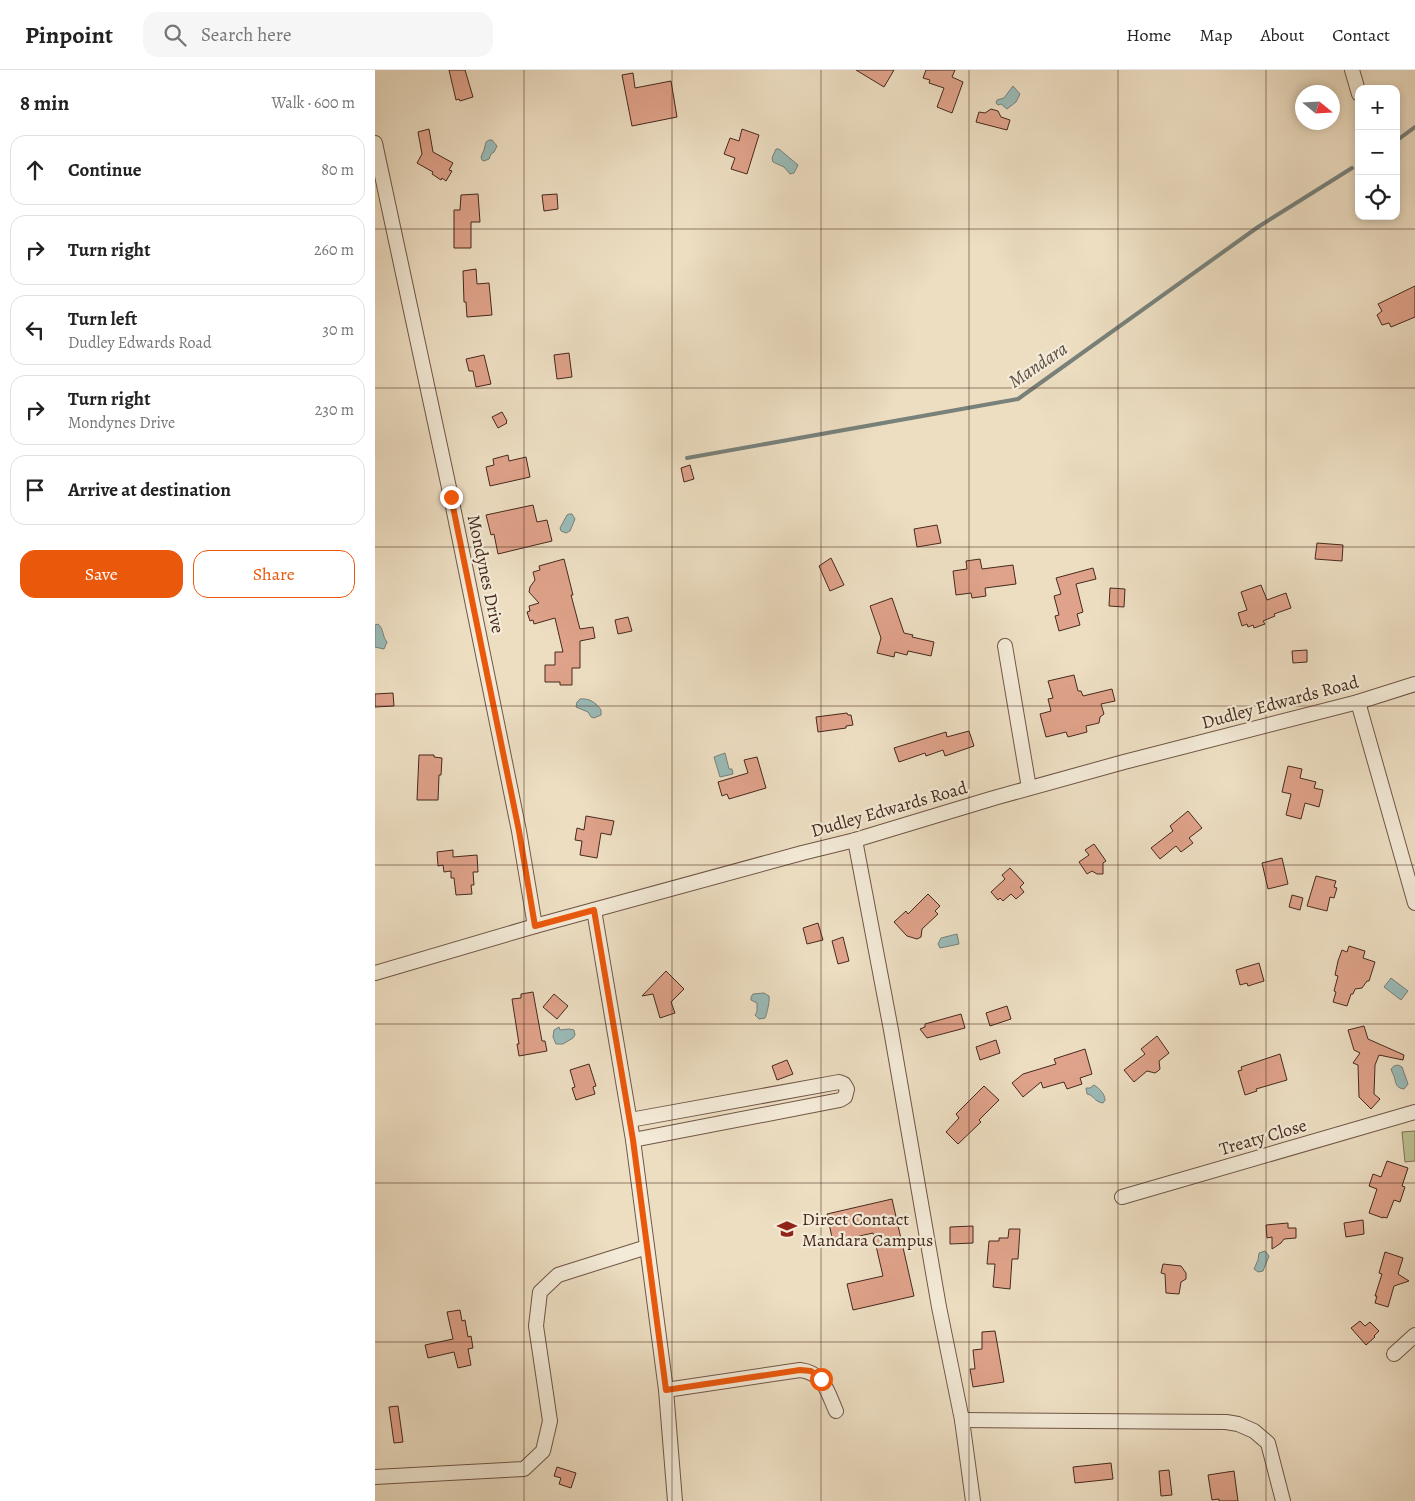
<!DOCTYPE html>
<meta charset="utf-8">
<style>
body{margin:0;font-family:Alegreya,serif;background:#f6f6f6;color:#222}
.controls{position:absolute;right:15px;top:15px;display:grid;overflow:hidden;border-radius:10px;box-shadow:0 2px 8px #0003}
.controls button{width:45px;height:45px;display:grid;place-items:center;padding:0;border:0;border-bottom:1px solid #e0e0e0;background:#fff;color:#222;font:25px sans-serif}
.compass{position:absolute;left:920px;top:15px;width:45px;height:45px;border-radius:50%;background:#fff;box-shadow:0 2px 8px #0003;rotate:108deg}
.stop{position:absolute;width:15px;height:15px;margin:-11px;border:4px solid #ea580c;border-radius:50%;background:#fff}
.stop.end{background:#ea580c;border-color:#fff;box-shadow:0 1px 5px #0008}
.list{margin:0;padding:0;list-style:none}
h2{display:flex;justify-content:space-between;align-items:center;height:65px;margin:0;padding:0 20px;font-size:21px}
h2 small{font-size:16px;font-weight:400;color:#767676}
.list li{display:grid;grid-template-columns:32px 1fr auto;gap:15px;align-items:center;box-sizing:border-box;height:70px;margin:0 10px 10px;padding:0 10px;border:1px solid #e0e0e0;border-radius:15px}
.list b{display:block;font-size:19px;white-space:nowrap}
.list p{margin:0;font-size:16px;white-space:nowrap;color:#767676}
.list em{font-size:16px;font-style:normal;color:#767676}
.actions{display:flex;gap:10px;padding:15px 20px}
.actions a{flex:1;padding:11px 0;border:1px solid #ea580c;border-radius:15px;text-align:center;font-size:18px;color:#ea580c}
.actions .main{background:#ea580c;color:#fff}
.icon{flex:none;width:28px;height:28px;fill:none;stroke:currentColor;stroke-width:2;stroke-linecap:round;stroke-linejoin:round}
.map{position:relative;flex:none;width:1040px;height:1431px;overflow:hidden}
header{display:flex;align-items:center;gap:30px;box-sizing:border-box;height:70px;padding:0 25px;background:#fff;border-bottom:1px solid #e0e0e0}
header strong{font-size:24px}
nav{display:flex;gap:28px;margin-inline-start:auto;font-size:18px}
.search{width:350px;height:45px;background:#f6f6f6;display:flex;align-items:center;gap:12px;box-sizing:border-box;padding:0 18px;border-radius:15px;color:#767676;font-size:19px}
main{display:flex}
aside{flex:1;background:#fff}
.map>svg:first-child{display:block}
.green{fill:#bbc091;stroke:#807457}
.water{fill:#9abbb8;stroke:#78817a}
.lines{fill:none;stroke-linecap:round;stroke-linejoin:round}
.stream{stroke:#78817a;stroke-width:4}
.building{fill:#dfa28a;stroke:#46291d}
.minor-casing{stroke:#705646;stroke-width:16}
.minor{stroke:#f3ead7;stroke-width:14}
.route{stroke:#ea580c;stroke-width:6}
.grid{fill:none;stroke:#46291d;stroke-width:1;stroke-opacity:0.55}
.labels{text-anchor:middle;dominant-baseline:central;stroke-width:4.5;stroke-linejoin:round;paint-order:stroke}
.street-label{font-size:18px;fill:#46291d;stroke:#f3ead7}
.poi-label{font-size:18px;fill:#46291d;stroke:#f3ead7;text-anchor:start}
.water-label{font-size:19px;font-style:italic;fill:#5b4e44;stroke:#f3ead7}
</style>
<header>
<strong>Pinpoint</strong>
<div class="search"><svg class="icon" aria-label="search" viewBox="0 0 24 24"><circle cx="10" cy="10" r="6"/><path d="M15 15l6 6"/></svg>Search here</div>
<nav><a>Home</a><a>Map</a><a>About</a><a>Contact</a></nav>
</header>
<main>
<aside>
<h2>8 min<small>Walk · 600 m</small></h2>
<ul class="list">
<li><svg class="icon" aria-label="ahead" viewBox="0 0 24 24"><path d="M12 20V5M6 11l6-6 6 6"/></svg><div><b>Continue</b></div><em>80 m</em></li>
<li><svg class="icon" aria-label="right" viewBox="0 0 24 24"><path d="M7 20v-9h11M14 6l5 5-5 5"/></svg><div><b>Turn right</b></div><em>260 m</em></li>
<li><svg class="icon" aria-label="left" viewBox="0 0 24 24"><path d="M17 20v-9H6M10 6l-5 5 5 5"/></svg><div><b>Turn left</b><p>Dudley Edwards Road</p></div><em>30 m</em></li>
<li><svg class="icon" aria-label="right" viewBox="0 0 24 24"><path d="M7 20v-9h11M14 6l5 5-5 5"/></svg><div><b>Turn right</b><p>Mondynes Drive</p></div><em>230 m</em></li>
<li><svg class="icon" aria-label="arrive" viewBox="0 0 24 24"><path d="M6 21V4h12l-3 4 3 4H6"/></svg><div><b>Arrive at destination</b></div></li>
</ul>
<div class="actions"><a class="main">Save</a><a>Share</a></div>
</aside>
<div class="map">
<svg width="1040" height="1431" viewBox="0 0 1040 1431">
<rect width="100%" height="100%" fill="#eddec2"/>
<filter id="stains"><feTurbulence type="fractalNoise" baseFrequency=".004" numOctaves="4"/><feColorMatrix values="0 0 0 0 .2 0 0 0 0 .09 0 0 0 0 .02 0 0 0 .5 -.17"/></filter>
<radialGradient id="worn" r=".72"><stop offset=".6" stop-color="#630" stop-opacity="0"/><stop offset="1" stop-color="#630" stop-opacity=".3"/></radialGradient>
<polygon class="green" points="1040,1061 1040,1091 1030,1092 1027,1062"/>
<g class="water">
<polygon points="638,16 645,24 641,32 632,39 626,34 623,35 621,33 622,30 629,28"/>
<polygon points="114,70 117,70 122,76 119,82 116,84 114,89 109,91 107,90 106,87 109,80 111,72"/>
<polygon points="401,79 404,79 423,95 419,103 415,104 409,97 398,92 397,88"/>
<polygon points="194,444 197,444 200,449 195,461 191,463 186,461 185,458 192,445"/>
<path d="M3 554C9 559 7 566 12 572L9 579 0 577V555Z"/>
<path d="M205 629C215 628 221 633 226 640V645L219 648 216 647 213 642 201 637 202 632Z"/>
<polygon points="350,683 354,699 357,699 358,704 345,707 339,687"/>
<polygon points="582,864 584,874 565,878 563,874 566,868"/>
<polygon points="1016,908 1033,921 1026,930 1009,917"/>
<path d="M389 923 394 926C395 930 392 944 390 948L384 949 380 945 382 942V933L376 930V927L378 924Z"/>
<polygon points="184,957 185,960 194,959 199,960 200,965 198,968 188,974 181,974 178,967 179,960"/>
<path d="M1023 995 1027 997 1033 1014 1029 1019C1020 1018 1021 1012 1019 1006 1018 1004 1017 1002 1016 999L1019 996Z"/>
<path d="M719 1015C724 1018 730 1024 730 1030L728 1033C719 1032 719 1025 712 1024L711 1018H715Z"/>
<polygon points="890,1181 894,1186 888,1201 883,1202 879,1199 883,1190 884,1183"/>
</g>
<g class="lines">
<g class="stream">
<polyline points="1021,71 1040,57"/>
<polyline points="312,388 643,329 883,157 977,98"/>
</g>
</g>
<g class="building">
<polygon points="74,0 90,0 98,27 85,31 84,29 81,30"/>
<polygon points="481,0 519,0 509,17"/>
<polygon points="551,0 580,0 577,7 588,12 577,43 562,37 569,18 554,13 555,10 548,8"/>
<polygon points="258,3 260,18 296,11 302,47 257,56 247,5"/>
<polygon points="616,39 623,41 626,47 635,50 632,60 601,52 604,42 610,43"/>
<polygon points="54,59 58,82 78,93 74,100 77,101 71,111 67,108 66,110 57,104 58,102 42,93 47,84 43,62"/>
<polygon points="367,59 384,65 372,104 356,99 360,88 349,84 355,68 364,71"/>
<polygon points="103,124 105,152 96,152 96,178 79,178 79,140 85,140 86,125"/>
<polygon points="182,124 183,139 169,141 167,125"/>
<polygon points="101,199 102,214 114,213 117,245 92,247 91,232 89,232 88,201"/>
<polygon points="1040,216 1040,247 1016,257 1014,253 1007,255 1002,245 1007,241 1003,234"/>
<polygon points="194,283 197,307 182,309 179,285"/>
<polygon points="109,285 116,314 101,317 98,301 94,301 91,289"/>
<polygon points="127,342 132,351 131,352 132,353 123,358 117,347"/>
<polygon points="133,385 134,391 151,387 155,407 115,416 111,397 119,395 118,389"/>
<polygon points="315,395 319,409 309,412 306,398"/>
<polygon points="158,435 162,452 172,450 177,471 123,484 119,464 116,465 111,445"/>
<polygon points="562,455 566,473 542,477 539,459"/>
<polygon points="942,473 968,475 967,491 940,489"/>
<polygon points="456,488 469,515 455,521 444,496"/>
<polygon points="189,489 198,525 196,525 205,559 218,557 220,568 205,571 205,598 197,598 197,615 185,615 185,612 170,612 170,595 180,595 180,582 188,582 180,548 159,554 158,550 155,551 152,542 155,541 154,536 164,533 154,522 155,517 160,510 158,502 165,500 164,496"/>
<polygon points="605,489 607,499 638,495 641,514 610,518 611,526 597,528 596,523 581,525 578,501 592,499 591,491"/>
<polygon points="718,498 721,509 701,514 708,542 702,544 705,555 684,561 680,546 684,545 679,526 686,524 681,508"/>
<polygon points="886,515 892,530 911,523 916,538 899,544 900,546 888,551 890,554 879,558 878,555 873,557 872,554 867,556 863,543 872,540 866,522"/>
<polygon points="735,518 750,519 749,537 734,536"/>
<polygon points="517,528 529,563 538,565 537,567 559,572 556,586 533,581 532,585 520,582 519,587 502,583 506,568 495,536"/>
<polygon points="253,547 257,561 243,564 240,550"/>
<polygon points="932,580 932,592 918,593 917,581"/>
<polygon points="699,605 703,621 706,621 708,626 737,619 740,631 726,634 729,644 725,647 724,653 711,656 712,662 693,667 691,662 671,667 665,644 676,641 673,629 678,628 673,611"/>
<polygon points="18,623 19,636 0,637 0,624"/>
<polygon points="472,643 473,645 476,645 478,655 471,656 471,658 443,662 441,647"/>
<polygon points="594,661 599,676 570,686 568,680 551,686 550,683 524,692 519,678 571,662 572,667"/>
<polygon points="44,685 59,685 59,687 67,688 66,705 64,705 63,730 42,730"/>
<polygon points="382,687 391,718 354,729 352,724 347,726 343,712 373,703 369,690"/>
<polygon points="913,696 927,699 925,708 941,712 939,718 948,720 944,737 930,733 926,749 911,745 916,724 907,722"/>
<polygon points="813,741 827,758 814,768 818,773 806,782 801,776 785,789 776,778 798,761 795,756"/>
<polygon points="211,746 239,751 236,765 226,763 222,788 205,785 207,771 200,770 202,758 209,760"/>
<polygon points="719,774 731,791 728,793 728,804 722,804 717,801 712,804 704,792 714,785 710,780"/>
<polygon points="78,780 78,787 102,785 103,802 98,802 99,815 96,815 97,824 81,825 79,808 76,808 76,801 69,802 68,795 63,796 62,782"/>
<polygon points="907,788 913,814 893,819 887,793"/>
<polygon points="635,798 649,813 645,817 649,822 641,829 636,824 628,831 625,828 623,830 616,822 630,809 627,805"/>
<polygon points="941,806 961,811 959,817 962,818 959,828 955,827 952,841 932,836"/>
<polygon points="553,824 565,836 560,841 563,844 547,859 546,867 542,869 532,866 519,852 531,841 533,844"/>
<polygon points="917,825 928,828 925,840 914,837"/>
<polygon points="443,853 448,870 432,874 428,858"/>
<polygon points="468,867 474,891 463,894 457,871"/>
<polygon points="974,876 990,881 988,888 1000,892 994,911 992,911 987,918 980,919 978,924 976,924 972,936 958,932 961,922 959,921 963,906 960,905 963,891 967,880 972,882"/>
<polygon points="884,893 889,911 873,916 872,913 865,915 861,900"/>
<polygon points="291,901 309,919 296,932 300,943 285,948 278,924 267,926"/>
<polygon points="158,922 167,971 170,971 172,981 144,986 142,974 144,974 137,929 146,928 146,924"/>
<polygon points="179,924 193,936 182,949 168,937"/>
<polygon points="632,936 636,949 615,956 611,943"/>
<polygon points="586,944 590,958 552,968 545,959 550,957 550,954"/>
<polygon points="989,956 993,969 1029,985 1028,990 1004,985 1000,995 999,1024 1005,1029 996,1039 984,1027 983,995 978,993 985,983 979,980 973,960"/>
<polygon points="782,966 794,983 784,991 785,999 783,1001 780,1003 772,1001 759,1012 749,1000 770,984 766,979"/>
<polygon points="621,970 625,983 605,990 601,977"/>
<polygon points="710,979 717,1004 705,1008 707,1014 692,1019 689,1012 668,1018 666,1012 648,1027 637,1013 648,1004 681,994 679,989"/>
<polygon points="905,984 912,1010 881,1019 882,1021 870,1025 863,1001 867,1000 866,997"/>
<polygon points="412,990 418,1004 402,1010 397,996"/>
<polygon points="214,994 221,1016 218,1017 220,1024 201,1030 197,1018 200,1017 195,1000"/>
<polygon points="609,1016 624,1030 604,1050 606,1052 583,1074 571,1062 584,1048 581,1044"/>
<polygon points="1012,1091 1033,1098 1027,1116 1030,1117 1025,1132 1019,1130 1012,1148 1008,1147 1008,1148 994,1143 1002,1119 994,1116 998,1104 1006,1107"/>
<polygon points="517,1129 539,1226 478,1240 472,1214 508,1206 498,1163 458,1172 452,1144"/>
<polygon points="988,1150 989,1164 971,1167 969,1153"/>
<polygon points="913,1153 913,1158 921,1158 921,1168 909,1169 906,1173 897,1179 897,1167 892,1168 891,1155"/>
<polygon points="598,1156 598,1173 575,1174 575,1157"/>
<polygon points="634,1159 645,1159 643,1189 637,1189 635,1219 618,1217 620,1194 612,1194 614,1171 624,1171 624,1168 633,1168"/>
<polygon points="1010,1182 1028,1188 1023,1204 1034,1211 1019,1216 1013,1237 1000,1233 1002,1226 1000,1226 1007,1204 1004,1203"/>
<polygon points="788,1194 806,1196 811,1203 811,1209 806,1212 804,1224 791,1223 790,1204 786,1203"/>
<polygon points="85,1240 87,1251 90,1250 93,1267 96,1266 98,1278 93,1279 96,1295 83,1298 79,1282 53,1288 50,1275 78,1269 72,1242"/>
<polygon points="985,1251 990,1256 995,1252 1004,1261 999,1266 1000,1267 991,1275 976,1258"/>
<polygon points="620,1261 629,1312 598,1317 595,1299 600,1299 598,1280 607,1279 607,1262"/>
<polygon points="23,1336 28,1372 19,1373 14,1337"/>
<polygon points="736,1393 738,1409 700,1413 698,1397"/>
<polygon points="182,1397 201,1403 196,1418 184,1414 186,1408 179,1406"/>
<polygon points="794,1400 797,1425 786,1426 784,1401"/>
<polygon points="859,1401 863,1431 844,1431 844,1429 837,1430 833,1405"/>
</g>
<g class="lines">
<defs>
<g id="minor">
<polyline points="977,0 984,24"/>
<polyline points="0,73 76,427 144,761 160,856"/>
<polyline points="630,576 654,718"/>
<polyline points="983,632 1040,833"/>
<polyline points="480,770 516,960 564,1237 587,1350 598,1431"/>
<polyline points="219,840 258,1070 291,1320 300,1431"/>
<polyline points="0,903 160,856 427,783 480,770 619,728 749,692 983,632 1040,614"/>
<polyline points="255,1050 464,1012 469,1014 472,1019 470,1027 465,1030 258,1070"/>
<polyline points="747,1127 1040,1042"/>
<polyline points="1019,1284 1040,1265"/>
<path d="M291 1320 425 1300C449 1303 452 1321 461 1341"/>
<polyline points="587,1350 851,1352 863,1354 879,1361 893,1373 908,1431"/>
<polyline points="0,1407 149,1399 168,1381 175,1351 161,1256 165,1222 183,1205 272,1177"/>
</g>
</defs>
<use href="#minor" class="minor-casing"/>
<use href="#minor" class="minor"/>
</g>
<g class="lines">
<polyline class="route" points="76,427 144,761 160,856 219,840 258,1070 291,1320 425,1300 436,1301 446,1309"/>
</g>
<path class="grid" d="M149 0V1431M297 0V1431M446 0V1431M594 0V1431M743 0V1431M891 0V1431M0 159H1040M0 318H1040M0 477H1040M0 636H1040M0 795H1040M0 954H1040M0 1113H1040M0 1272H1040"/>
<defs>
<symbol id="school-bare" viewBox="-9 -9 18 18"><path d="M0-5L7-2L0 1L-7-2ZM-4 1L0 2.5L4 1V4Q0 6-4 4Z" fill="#8f2418" stroke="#f3ead7" stroke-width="2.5" paint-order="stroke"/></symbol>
</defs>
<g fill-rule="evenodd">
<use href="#school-bare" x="398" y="1145" width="28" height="28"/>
</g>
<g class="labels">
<g class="street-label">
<text transform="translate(111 504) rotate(78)">Mondynes Drive</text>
<text transform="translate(905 632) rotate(-15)">Dudley Edwards Road</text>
<text transform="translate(514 739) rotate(-16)">Dudley Edwards Road</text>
<text transform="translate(888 1067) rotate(-16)">Treaty Close</text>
</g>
<g class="poi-label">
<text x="427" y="1149">Direct Contact<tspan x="427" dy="21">Mandara Campus</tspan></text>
</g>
<g class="water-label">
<text transform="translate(663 295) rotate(-34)">Mandara</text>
</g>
</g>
<rect width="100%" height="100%" filter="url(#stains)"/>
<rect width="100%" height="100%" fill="url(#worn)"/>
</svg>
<div class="controls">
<button>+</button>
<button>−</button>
<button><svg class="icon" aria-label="locate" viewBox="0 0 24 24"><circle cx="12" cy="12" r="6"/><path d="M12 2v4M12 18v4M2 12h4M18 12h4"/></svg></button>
</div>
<svg class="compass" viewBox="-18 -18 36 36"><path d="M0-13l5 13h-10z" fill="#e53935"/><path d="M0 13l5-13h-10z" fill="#767676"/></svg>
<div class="stop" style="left:446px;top:1309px"></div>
<div class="stop end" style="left:76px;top:427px"></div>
</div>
</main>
